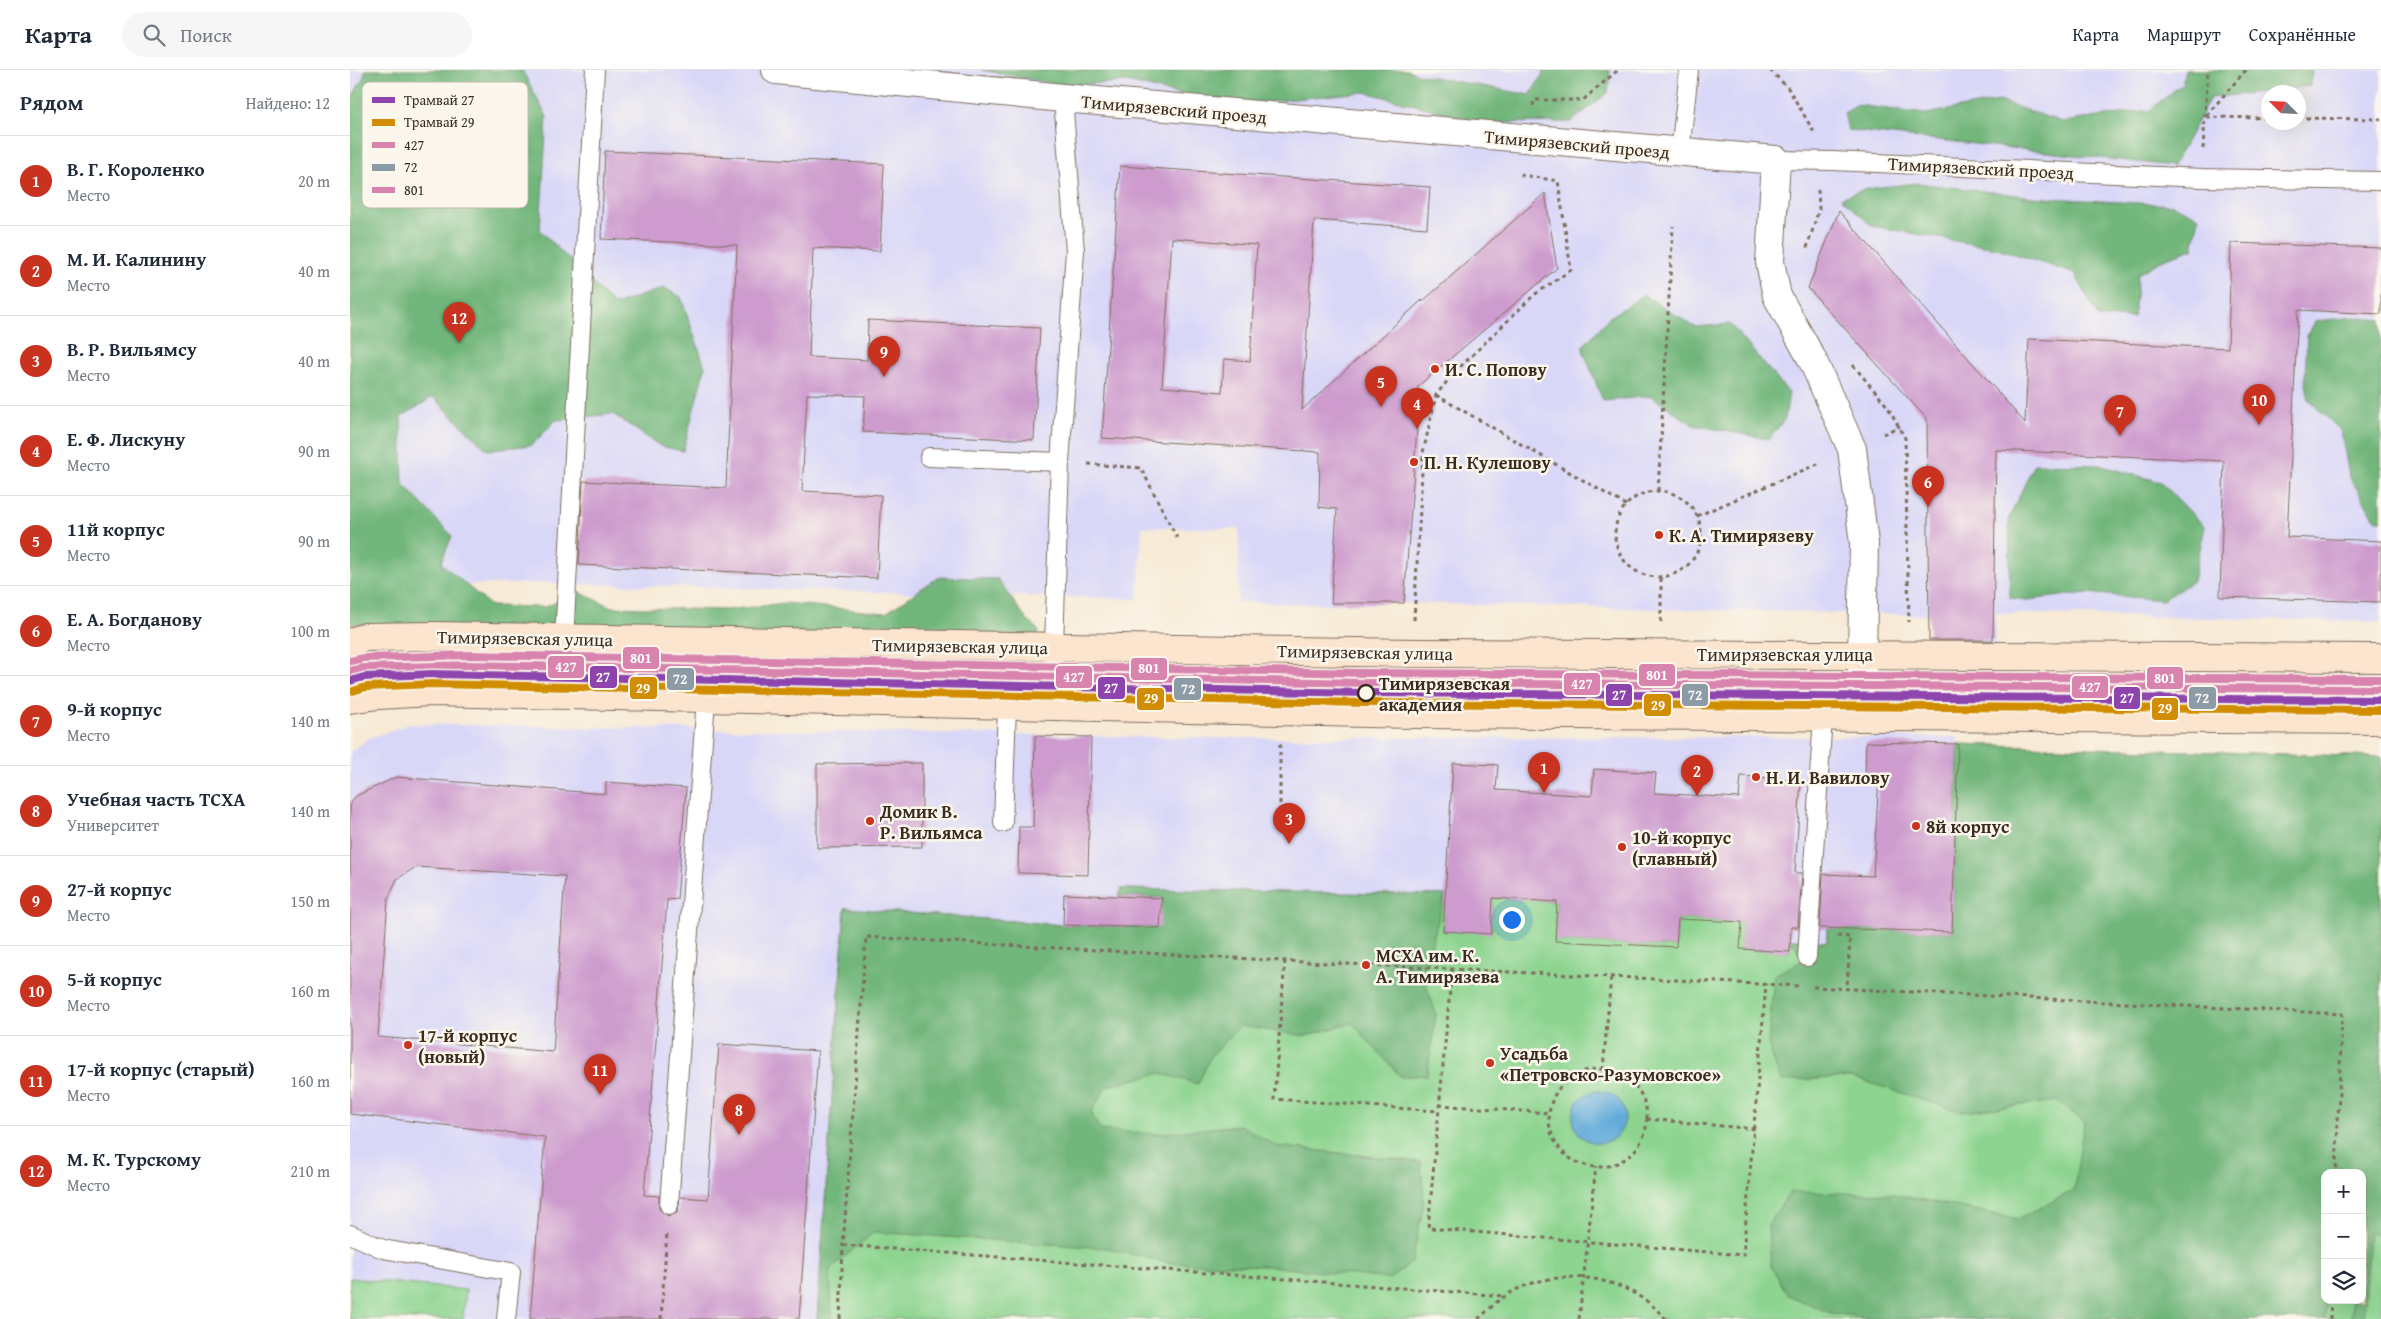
<!DOCTYPE html>
<html lang="ru">
<meta charset="utf-8">
<style>
body{margin:0;font-family:"Gentium Book Plus",serif;background:#f6f6f7;color:#1f2937}
.controls{position:absolute;right:15px;bottom:15px;display:grid;overflow:hidden;border-radius:10px;box-shadow:0 5px 20px #0002}
.controls button{width:45px;height:45px;display:grid;place-items:center;padding:0;border:0;border-bottom:1px solid #e0e1e3;background:#fff;color:#1f2937;font:25px sans-serif}
.compass{position:absolute;left:1911px;top:15px;width:45px;height:45px;border-radius:50%;background:#fff;box-shadow:0 5px 20px #0002;rotate:294deg}
.you{position:absolute;left:1161px;top:849px;width:18px;height:18px;margin:-12px;border:4px solid #fff;border-radius:50%;background:#1a73e8;box-shadow:0 0 0 8px #1a73e833}
.badge{display:grid;place-items:center;width:32px;height:32px;border-radius:50%;background:#c8321e;color:#fff;font-size:16px;font-weight:700}
.pin{position:absolute;translate:-50% -41px;filter:drop-shadow(0 1px 2px #0008)}
.pin::after{content:'';position:absolute;top:26px;width:18px;height:15px;background:inherit;clip-path:polygon(0 0,100% 0,50% 100%)}
.list{margin:0;padding:0;list-style:none}
h2{display:flex;justify-content:space-between;align-items:center;height:65px;margin:0;padding:0 20px;font-size:21px}
h2 small{font-size:16px;font-weight:400;color:#747a83}
.list li{display:grid;grid-template-columns:32px 1fr auto;gap:15px;align-items:center;box-sizing:border-box;height:90px;padding:0 20px;border-top:1px solid #e0e1e3}
.list b{display:block;font-size:19px;white-space:nowrap}
.list p{margin:0;font-size:16px;white-space:nowrap;color:#747a83}
.list em{font-size:16px;font-style:normal;color:#747a83}
.icon{flex:none;width:28px;height:28px;fill:none;stroke:currentColor;stroke-width:2;stroke-linecap:round;stroke-linejoin:round}
.map{position:relative;flex:none;width:2031px;height:1249px;overflow:hidden}
header{display:flex;align-items:center;gap:30px;box-sizing:border-box;height:70px;padding:0 25px;background:#fff;border-bottom:1px solid #e0e1e3}
header strong{font-size:24px}
nav{display:flex;gap:28px;margin-inline-start:auto;font-size:18px}
.search{width:350px;height:45px;background:#f6f6f7;display:flex;align-items:center;gap:12px;box-sizing:border-box;padding:0 18px;border-radius:28px;color:#747a83;font-size:19px}
main{display:flex}
aside{flex:1;background:#fff}
.map>svg:first-child{display:block}
.built{fill:#d9d7f8;fill-rule:evenodd}
.green{fill:#8cd48f;stroke:#647f56;fill-rule:evenodd}
.forest{fill:#71b67a;stroke:#56704c}
.water{fill:#63acda;stroke:#4f6b7c}
.building{fill:#cd9bce;fill-rule:evenodd}
.lines{fill:none;stroke-linecap:round;stroke-linejoin:round}
.lane-casing{stroke:#7d6d5e;stroke-width:20}
.street-casing{stroke:#7d6d5e;stroke-width:30}
.secondary-casing{stroke:#7d6d5e;stroke-width:30}
.path{stroke:#7d6d5e;stroke-width:3;stroke-dasharray:4 4;stroke-linecap:butt}
.lane{stroke:#fff;stroke-width:18}
.street{stroke:#fff;stroke-width:28}
.secondary{stroke:#fce5cf;stroke-width:28}
.bus-1-casing{stroke:#fbf7ec;stroke-width:11}
.bus-2-casing{stroke:#fbf7ec;stroke-width:11}
.bus-3-casing{stroke:#fbf7ec;stroke-width:11}
.bus-1{stroke:#d884ae;stroke-width:8}
.bus-2{stroke:#8c9ba5;stroke-width:8}
.bus-3{stroke:#d884ae;stroke-width:8}
.tram-1-casing{stroke:#fbf7ec;stroke-width:11}
.tram-2-casing{stroke:#fbf7ec;stroke-width:11}
.tram-1{stroke:#8e44ad;stroke-width:8}
.tram-2{stroke:#d18d06;stroke-width:8}
.poi-dot{fill:#c8321e;stroke:#fbf7ec;stroke-width:2}
.stop-dot{fill:#fbf7ec;stroke:#3b2a1e;stroke-width:2.5}
.labels{text-anchor:middle;dominant-baseline:central;stroke-width:5;stroke-linejoin:round;paint-order:stroke}
.street-label{font-size:18px;fill:#3b2a1e;stroke:#fbf7ec}
.poi-label{font-size:18px;font-weight:bold;fill:#3b2a1e;stroke:#fbf7ec;text-anchor:start}
.stop-label{font-size:18px;font-weight:bold;fill:#3b2a1e;stroke:#fbf7ec;text-anchor:start}
.key{fill:#fbf7ec;stroke:#c1baae;stroke-width:1}
.key-label{font-size:14px;fill:#3b2a1e}
.line-badge{stroke:#fbf7ec;stroke-width:2}
.badge-label{font-size:14px;text-anchor:middle;font-weight:bold;fill:#fff}
</style>
<header>
<strong>Карта</strong>
<div class="search"><svg class="icon" aria-label="search" viewBox="0 0 24 24"><circle cx="10" cy="10" r="6"/><path d="M15 15l6 6"/></svg>Поиск</div>
<nav><a>Карта</a><a>Маршрут</a><a>Сохранённые</a></nav>
</header>
<main>
<aside>
<h2>Рядом<small>Найдено: 12</small></h2>
<ul class="list">
<li><span class="badge">1</span><div><b>В. Г. Короленко</b><p>Место</p></div><em>20 m</em></li>
<li><span class="badge">2</span><div><b>М. И. Калинину</b><p>Место</p></div><em>40 m</em></li>
<li><span class="badge">3</span><div><b>В. Р. Вильямсу</b><p>Место</p></div><em>40 m</em></li>
<li><span class="badge">4</span><div><b>Е. Ф. Лискуну</b><p>Место</p></div><em>90 m</em></li>
<li><span class="badge">5</span><div><b>11й корпус</b><p>Место</p></div><em>90 m</em></li>
<li><span class="badge">6</span><div><b>Е. А. Богданову</b><p>Место</p></div><em>100 m</em></li>
<li><span class="badge">7</span><div><b>9-й корпус</b><p>Место</p></div><em>140 m</em></li>
<li><span class="badge">8</span><div><b>Учебная часть ТСХА</b><p>Университет</p></div><em>140 m</em></li>
<li><span class="badge">9</span><div><b>27-й корпус</b><p>Место</p></div><em>150 m</em></li>
<li><span class="badge">10</span><div><b>5-й корпус</b><p>Место</p></div><em>160 m</em></li>
<li><span class="badge">11</span><div><b>17-й корпус (старый)</b><p>Место</p></div><em>160 m</em></li>
<li><span class="badge">12</span><div><b>М. К. Турскому</b><p>Место</p></div><em>210 m</em></li>
</ul>
</aside>
<div class="map">
<svg width="2031" height="1249" viewBox="0 0 2031 1249">
<rect width="100%" height="100%" fill="#fbf7ec"/>
<filter id="ink" filterUnits="userSpaceOnUse"><feTurbulence type="fractalNoise" baseFrequency=".02" numOctaves="2"/><feDisplacementMap in="SourceGraphic" scale="10" xChannelSelector="R" yChannelSelector="G"/><feConvolveMatrix kernelMatrix="1 2 1 2 8 2 1 2 1" color-interpolation-filters="sRGB"/></filter>
<filter id="wash" filterUnits="userSpaceOnUse"><feTurbulence type="fractalNoise" baseFrequency=".0096" numOctaves="4" result="noise"/><feDisplacementMap in="SourceGraphic" scale="20" xChannelSelector="R" yChannelSelector="G"/><feGaussianBlur stdDeviation="1.12" result="paint"/><feColorMatrix in="noise" values="0 0 0 0 0 0 0 0 0 0 0 0 0 0 0 0 0 1.4 0 .05"/><feComposite in="paint" operator="in"/></filter>
<g filter="url(#wash)">
<rect width="100%" height="100%" fill="#f7ead6"/>
<g class="built">
<path d="M0 0H2031V552L1646 543 1645 576 1579 575V545L1054 533 981 534 888 532 889 459 792 457 788 529 197 513 54 516 0 488ZM1918 22H1948V52H1918ZM255 82 534 94 530 181 463 178 459 287 517 290 519 250 689 258 684 370 513 362 515 326 457 324 452 421 531 425 527 508 226 494 230 411 376 418 387 175Z"/>
<path d="M60 654 857 668 1607 667 1609 674 2031 687V1249H0V682L19 668ZM1975 1103H2012V1230H1975Z"/>
</g>
<g class="green">
<path d="M1608 674 2031 687V1249H467L495 838 713 855 809 858 812 828 769 826 771 819 1095 825 1093 861 1141 863 1143 828 1207 832 1205 871 1326 877 1328 849 1392 852 1391 879 1440 882 1441 869 1477 872V858L1602 862ZM1975 1103H2012V1230H1975Z"/>
<polygon points="0,1208 116,1220 113,1249 0,1249"/>
</g>
<g class="forest">
<polygon points="15,0 172,0 197,47 190,160 264,235 314,218 331,227 355,297 333,381 310,376 263,344 206,350 182,375 137,380 83,327 51,347 53,414 102,466 91,493 141,536 195,537 229,522 262,537 377,540 434,533 536,543 588,507 648,509 673,545 689,561 681,576 28,558 0,553 0,31 14,6"/>
<polygon points="632,0 1058,0 1067,4 1180,25 1195,0 1260,0 1258,23 1221,52 1134,53 1015,22 915,32 845,28 777,12 710,15"/>
<polygon points="1835,0 1962,0 1960,16 1860,28 1823,96 1498,60 1494,43 1508,35 1575,44 1649,31 1712,52 1800,40 1832,14"/>
<polygon points="1567,113 1683,127 1823,135 1849,147 1843,179 1816,188 1788,204 1784,247 1749,248 1725,204 1650,179 1522,156 1491,128 1514,119"/>
<polygon points="1294,225 1345,257 1380,254 1439,323 1435,349 1419,369 1343,355 1301,326 1253,331 1232,277 1260,247"/>
<polygon points="2005,247 2031,250 2031,451 2024,447 1999,406 1991,361 1959,330 1955,309 1957,265 1966,251"/>
<polygon points="1684,394 1749,395 1811,412 1855,457 1843,511 1813,530 1737,523 1677,530 1660,528 1659,448"/>
<polygon points="1608,674 2031,687 2031,1167 2019,1162 2013,1249 2001,1249 2002,1230 2012,1230 2012,1103 1975,1103 1975,1230 1978,1230 1974,1249 1528,1249 1480,1243 1438,1225 1421,1196 1418,1155 1440,1122 1544,1124 1669,1149 1724,1120 1734,1052 1707,1031 1612,1042 1501,1007 1431,1011 1418,974 1424,905 1454,890 1441,869 1477,872 1477,858 1602,862"/>
<polygon points="771,819 1095,825 1073,905 1086,944 1077,1005 1051,1007 1002,953 956,966 890,956 861,986 848,1014 810,1003 757,1016 741,1042 750,1060 805,1064 890,1055 926,1076 1071,1092 1074,1133 1062,1192 1040,1209 915,1196 819,1193 756,1178 524,1162 480,1199 482,1249 467,1249 495,838 713,855 809,858 812,828 769,826"/>
</g>
<circle class="water" cx="1249" cy="1047" r="26"/>
<g id="blocks">
<g class="building">
<polygon points="255,81 534,94 530,181 463,178 459,287 517,290 518,250 690,258 684,370 513,362 515,326 457,324 452,421 531,425 527,508 229,495 233,411 376,418 387,175 251,169"/>
<path d="M770 96 1080 117 1077 158 964 150 952 340 1072 230V232L1195 123 1207 198 1068 316 1067 359 1054 533H981L987 439 969 437 970 382 752 368ZM822 168 907 175 900 291 874 289 872 322 812 317Z"/>
<polygon points="1489,141 1675,353 1679,269 1878,278 1881,173 2031,178 2031,244 1948,240 1937,467 2031,471 2031,532 1870,527 1874,391 1646,380 1643,570 1579,570 1577,349 1458,218"/>
<polygon points="685,666 741,667 738,805 668,803 669,757 683,757"/>
<polygon points="1516,672 1608,674 1602,862 1470,858 1473,804 1523,806 1529,707 1515,707"/>
<polygon points="572,693 572,777 467,778 467,694"/>
<polygon points="1103,693 1148,695 1146,720 1242,726 1244,699 1306,703 1304,723 1389,728 1391,706 1451,710 1445,803 1452,803 1448,857 1441,857 1440,882 1390,879 1392,852 1328,849 1326,877 1205,871 1207,832 1143,828 1141,864 1093,861"/>
<path d="M46 707 256 724V712L336 718 327 829 317 830 294 1125 309 1126V1139L318 1146 328 1141 330 1127 358 1129 369 974 468 981 449 1249H180L195 1067 0 1044V733L6 726ZM66 797 215 806 203 982 28 967 38 829 47 809Z"/>
<polygon points="714,824 812,828 810,858 713,855"/>
</g>
</g>
</g>
<g filter="url(#ink)">
<use href="#blocks" fill-opacity="0" stroke="#7d6d5e" stroke-width="1"/>
<g class="lines">
<defs>
<g id="lane">
<polyline points="1330,83 1339,0"/>
<polyline points="1426,90 1483,91 1852,108 2031,111"/>
<polyline points="579,387 710,392"/>
<polyline points="214,569 245,0"/>
<polyline points="0,601 14,598 121,595 1017,613 2031,619"/>
<polyline points="702,637 710,392 725,181 713,28"/>
<polyline points="653,753 657,636"/>
<polyline points="1457,887 1473,646"/>
<polyline points="319,1135 356,629"/>
<polyline points="0,1164 33,1179 161,1202 156,1249"/>
</g>
<polyline id="street" points="426,0 713,28 1426,90 1420,192 1427,226 1462,289 1502,379 1514,473 1511,647"/>
<g id="secondary">
<polyline points="0,573 15,567 85,566 1064,583 2031,588"/>
<polyline points="0,629 28,625 81,622 1063,644 2031,650"/>
</g>
</defs>
<use href="#lane" class="lane-casing"/>
<use href="#street" class="street-casing"/>
<use href="#secondary" class="secondary-casing"/>
<g class="path">
<polyline points="1420,0 1438,18 1464,62"/>
<polyline points="1896,0 1855,47 1918,48"/>
<polyline points="1183,36 1184,30 1233,30 1268,0"/>
<polyline points="1948,48 2031,49"/>
<polyline points="1853,79 1858,0"/>
<polyline points="1457,178 1469,139 1468,118"/>
<polyline points="1503,295 1538,337 1555,368 1559,552"/>
<polyline points="1086,325 1276,435"/>
<polyline points="1533,364 1550,356"/>
<polyline points="738,394 791,398 827,468"/>
<polyline points="1308,421 1323,156"/>
<circle cx="1308" cy="464" r="43"/>
<polyline points="1347,446 1470,393"/>
<polyline points="1311,508 1311,552"/>
<polyline points="1064,550 1073,383 1086,325 1104,303 1184,225 1221,200 1208,111 1172,105 1173,102"/>
<polyline points="930,742 930,674"/>
<polyline points="1487,866 1500,867 1497,918"/>
<polyline points="935,891 924,1029 1088,1041"/>
<polyline points="1102,898 1078,1158 1393,1185 1416,914"/>
<polyline points="1463,917 1992,944 1986,1103"/>
<circle cx="1248" cy="1048" r="49"/>
<polyline points="1253,1000 1261,906"/>
<polyline points="1089,1035 1200,1043"/>
<polyline points="1297,1049 1405,1059"/>
<polyline points="493,1175 1155,1226"/>
<polyline points="311,1249 317,1162"/>
<polyline points="490,1249 493,1175 516,867 935,891 1449,916"/>
<path d="M1128 1249C1137 1242 1145 1232 1155 1226 1195 1200 1254 1201 1293 1229 1302 1234 1309 1242 1316 1249"/>
<polyline points="1229,1249 1246,1096"/>
<polyline points="1980,1249 1981,1230"/>
</g>
<use href="#lane" class="lane"/>
<use href="#street" class="street"/>
<use href="#secondary" class="secondary"/>
<defs>
<polyline id="bus-1" points="0,601 14,598 121,595 1017,613 2031,619"/>
<polyline id="bus-2" points="2,611 15,608 121,605 1017,623 2031,629"/>
<polyline id="bus-3" points="0,591 14,588 121,585 1017,603 2031,609"/>
</defs>
<use href="#bus-1" class="bus-1-casing"/>
<use href="#bus-2" class="bus-2-casing"/>
<use href="#bus-3" class="bus-3-casing"/>
<use href="#bus-1" class="bus-1"/>
<use href="#bus-2" class="bus-2"/>
<use href="#bus-3" class="bus-3"/>
<defs>
<polyline id="tram-1" points="0,611 14,607 82,604 1016,623 2031,630"/>
<polyline id="tram-2" points="3,621 16,617 82,614 1016,633 2031,640"/>
</defs>
<use href="#tram-1" class="tram-1-casing"/>
<use href="#tram-2" class="tram-2-casing"/>
<use href="#tram-1" class="tram-1"/>
<use href="#tram-2" class="tram-2"/>
</g>
</g>
<g class="poi-dot">
<circle cx="1085" cy="299" r="5"/>
<circle cx="1064" cy="392" r="5"/>
<circle cx="1309" cy="465" r="5"/>
<circle cx="1406" cy="707" r="5"/>
<circle cx="520" cy="751" r="5"/>
<circle cx="1566" cy="756" r="5"/>
<circle cx="1272" cy="777" r="5"/>
<circle cx="1016" cy="895" r="5"/>
<circle cx="58" cy="975" r="5"/>
<circle cx="1140" cy="993" r="5"/>
</g>
<circle class="stop-dot" cx="1016" cy="623" r="8"/>
<g class="labels">
<g class="street-label">
<text transform="translate(824 39) rotate(5)">Тимирязевский проезд</text>
<text transform="translate(1227 74) rotate(5)">Тимирязевский проезд</text>
<text transform="translate(1631 98) rotate(3)">Тимирязевский проезд</text>
<text transform="translate(175 568) rotate(1)">Тимирязевская улица</text>
<text transform="translate(610 576) rotate(1)">Тимирязевская улица</text>
<text transform="translate(1015 582) rotate(1)">Тимирязевская улица</text>
<text x="1435" y="584">Тимирязевская улица</text>
</g>
<g class="poi-label">
<text x="1095" y="299">И. С. Попову</text>
<text x="1074" y="392">П. Н. Кулешову</text>
<text x="1319" y="465">К. А. Тимирязеву</text>
<text x="1416" y="707">Н. И. Вавилову</text>
<text x="530" y="741">Домик В.<tspan x="530" dy="21">Р. Вильямса</tspan></text>
<text x="1576" y="756">8й корпус</text>
<text x="1282" y="767">10-й корпус<tspan x="1282" dy="21">(главный)</tspan></text>
<text x="1026" y="885">МСХА им. К.<tspan x="1026" dy="21">А. Тимирязева</tspan></text>
<text x="68" y="965">17-й корпус<tspan x="68" dy="21">(новый)</tspan></text>
<text x="1150" y="983">Усадьба<tspan x="1150" dy="21">«Петровско-Разумовское»</tspan></text>
</g>
<g class="stop-label">
<text x="1029" y="613">Тимирязевская<tspan x="1029" dy="21">академия</tspan></text>
</g>
</g>
<rect x="12" y="12" width="166" height="126" rx="8" class="key"/>
<rect x="22" y="27" width="23" height="6" fill="#8e44ad"/>
<rect x="22" y="49" width="23" height="7" fill="#d18d06"/>
<rect x="22" y="72" width="23" height="6" fill="#d884ae"/>
<rect x="22" y="94" width="23" height="7" fill="#8c9ba5"/>
<rect x="22" y="117" width="23" height="6" fill="#d884ae"/>
<g class="key-label">
<text x="54" y="35">Трамвай 27</text>
<text x="54" y="57">Трамвай 29</text>
<text x="54" y="80">427</text>
<text x="54" y="102">72</text>
<text x="54" y="125">801</text>
</g>
<g class="line-badge">
<rect x="272" y="576" width="38" height="24" rx="5" fill="#d884ae"/>
<rect x="197" y="585" width="38" height="24" rx="5" fill="#d884ae"/>
<rect x="780" y="587" width="38" height="24" rx="5" fill="#d884ae"/>
<rect x="1288" y="593" width="38" height="24" rx="5" fill="#d884ae"/>
<rect x="705" y="595" width="38" height="24" rx="5" fill="#d884ae"/>
<rect x="239" y="595" width="29" height="24" rx="5" fill="#8e44ad"/>
<rect x="1796" y="596" width="38" height="24" rx="5" fill="#d884ae"/>
<rect x="316" y="597" width="29" height="24" rx="5" fill="#8c9ba5"/>
<rect x="1213" y="602" width="38" height="24" rx="5" fill="#d884ae"/>
<rect x="1721" y="605" width="38" height="24" rx="5" fill="#d884ae"/>
<rect x="747" y="606" width="29" height="24" rx="5" fill="#8e44ad"/>
<rect x="279" y="606" width="29" height="24" rx="5" fill="#d18d06"/>
<rect x="823" y="607" width="29" height="24" rx="5" fill="#8c9ba5"/>
<rect x="1255" y="613" width="28" height="24" rx="5" fill="#8e44ad"/>
<rect x="1331" y="613" width="28" height="24" rx="5" fill="#8c9ba5"/>
<rect x="1838" y="616" width="29" height="24" rx="5" fill="#8c9ba5"/>
<rect x="1763" y="616" width="28" height="24" rx="5" fill="#8e44ad"/>
<rect x="786" y="617" width="29" height="24" rx="5" fill="#d18d06"/>
<rect x="1293" y="623" width="29" height="24" rx="5" fill="#d18d06"/>
<rect x="1801" y="627" width="28" height="24" rx="5" fill="#d18d06"/>
</g>
<g class="badge-label">
<text x="291" y="593">801</text>
<text x="216" y="602">427</text>
<text x="799" y="603">801</text>
<text x="1307" y="610">801</text>
<text x="724" y="612">427</text>
<text x="253" y="612">27</text>
<text x="1815" y="613">801</text>
<text x="330" y="614">72</text>
<text x="1232" y="619">427</text>
<text x="1740" y="622">427</text>
<text x="761" y="623">27</text>
<text x="293" y="623">29</text>
<text x="838" y="624">72</text>
<text x="1269" y="630">27</text>
<text x="1345" y="630">72</text>
<text x="1852" y="633">72</text>
<text x="1777" y="633">27</text>
<text x="801" y="633">29</text>
<text x="1308" y="640">29</text>
<text x="1815" y="643">29</text>
</g>
</svg>
<div class="controls">
<button>+</button>
<button>−</button>
<button><svg class="icon" aria-label="layers" viewBox="0 0 24 24"><path d="M12 4l9 5-9 5-9-5zM3 14l9 5 9-5"/></svg></button>
</div>
<svg class="compass" viewBox="-18 -18 36 36"><path d="M0-13l5 13h-10z" fill="#e53935"/><path d="M0 13l5-13h-10z" fill="#747a83"/></svg>
<div class="you"></div>
<div class="pin badge" style="left:1194px;top:723px">1</div>
<div class="pin badge" style="left:1347px;top:726px">2</div>
<div class="pin badge" style="left:939px;top:774px">3</div>
<div class="pin badge" style="left:1067px;top:359px">4</div>
<div class="pin badge" style="left:1031px;top:337px">5</div>
<div class="pin badge" style="left:1578px;top:437px">6</div>
<div class="pin badge" style="left:1770px;top:366px">7</div>
<div class="pin badge" style="left:389px;top:1065px">8</div>
<div class="pin badge" style="left:534px;top:307px">9</div>
<div class="pin badge" style="left:1909px;top:355px">10</div>
<div class="pin badge" style="left:250px;top:1025px">11</div>
<div class="pin badge" style="left:109px;top:273px">12</div>
</div>
</main>
